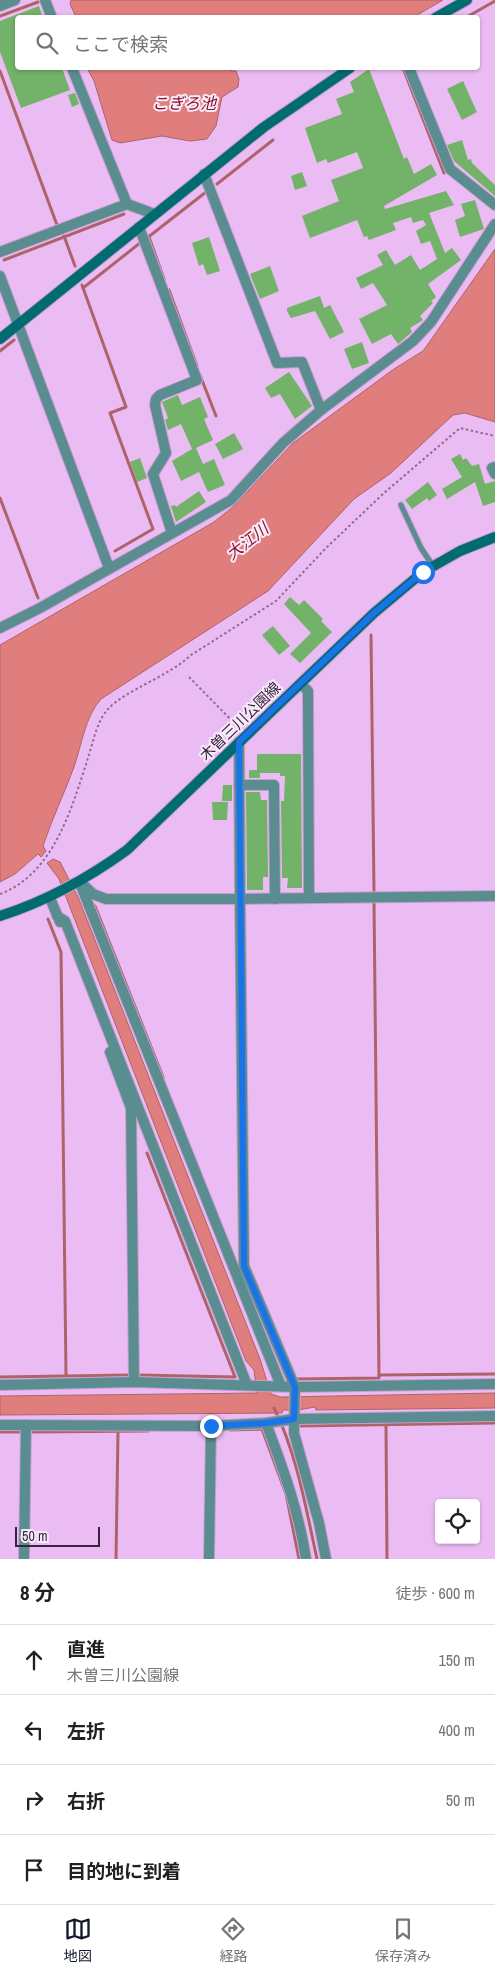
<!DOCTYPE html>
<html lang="ja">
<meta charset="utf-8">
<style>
body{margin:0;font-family:"Archivo Narrow","Noto Sans JP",sans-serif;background:#f6f6f6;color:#202124}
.controls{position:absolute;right:15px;bottom:15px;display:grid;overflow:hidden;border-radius:5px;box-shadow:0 1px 4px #0004}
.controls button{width:45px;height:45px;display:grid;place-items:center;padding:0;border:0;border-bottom:1px solid #e0e0e0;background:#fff;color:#202124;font:25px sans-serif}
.scale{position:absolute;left:15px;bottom:12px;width:85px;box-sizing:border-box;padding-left:5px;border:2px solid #38253b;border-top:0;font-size:14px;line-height:18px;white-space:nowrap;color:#38253b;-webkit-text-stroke:4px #f9eafb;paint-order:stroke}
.stop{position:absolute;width:15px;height:15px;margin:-11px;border:4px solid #1a73e8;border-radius:50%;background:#fff}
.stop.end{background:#1a73e8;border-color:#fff;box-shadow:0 1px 5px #0008}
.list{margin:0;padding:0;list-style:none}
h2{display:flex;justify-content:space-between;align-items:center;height:65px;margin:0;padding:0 20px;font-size:21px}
h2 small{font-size:16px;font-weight:400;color:#757577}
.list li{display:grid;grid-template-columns:32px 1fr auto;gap:15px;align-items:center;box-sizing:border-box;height:70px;padding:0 20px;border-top:1px solid #e0e0e0}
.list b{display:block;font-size:19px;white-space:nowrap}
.list p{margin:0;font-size:16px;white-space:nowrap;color:#757577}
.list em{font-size:16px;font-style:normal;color:#757577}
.icon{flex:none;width:28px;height:28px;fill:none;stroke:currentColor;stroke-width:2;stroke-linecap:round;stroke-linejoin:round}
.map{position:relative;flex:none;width:495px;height:1559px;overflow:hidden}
.search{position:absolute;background:#fff;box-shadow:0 1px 4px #0004;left:15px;right:15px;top:15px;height:55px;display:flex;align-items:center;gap:12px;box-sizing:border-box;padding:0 18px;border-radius:5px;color:#757577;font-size:19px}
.sheet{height:345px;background:#fff}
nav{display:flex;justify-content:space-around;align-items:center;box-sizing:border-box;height:70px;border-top:1px solid #e0e0e0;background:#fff;font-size:14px;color:#757577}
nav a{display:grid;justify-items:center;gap:2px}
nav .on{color:#111827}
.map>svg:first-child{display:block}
.water{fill:#e07e7d;stroke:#ae6369}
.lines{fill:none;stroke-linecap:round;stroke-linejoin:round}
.stream{stroke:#ae6369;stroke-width:3}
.building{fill:#73b269}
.lane-casing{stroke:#c79ecf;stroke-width:7}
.street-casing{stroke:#c79ecf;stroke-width:12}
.secondary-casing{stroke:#c79ecf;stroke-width:12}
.path{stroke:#8d6c93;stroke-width:2;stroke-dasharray:2.5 2.5;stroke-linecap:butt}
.lane{stroke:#5a8d90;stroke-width:5}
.street{stroke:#5a8d90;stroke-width:10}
.secondary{stroke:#006c71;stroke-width:10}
.route{stroke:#1a73e8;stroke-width:6}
.labels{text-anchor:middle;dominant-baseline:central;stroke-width:4;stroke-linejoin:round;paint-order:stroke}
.street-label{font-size:15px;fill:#38253b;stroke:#f9eafb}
.water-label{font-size:16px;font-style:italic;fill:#891223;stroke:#f9eafb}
</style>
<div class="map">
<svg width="495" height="1559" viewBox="0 0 495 1559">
<rect width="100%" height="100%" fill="#ebbcf4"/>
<g class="water">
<polygon points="71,0 443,0 412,18 89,18 75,15 70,4"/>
<polygon points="87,68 232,68 231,71 236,71 239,79 238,87 222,97 216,126 207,139 190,141 162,136 120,143 112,140 94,81"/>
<path d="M495 249V422L465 413 453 415 391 473 354 499 268 591 101 699C85 717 82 744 74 767 64 794 52 819 43 846L46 851 41 857 38 854 15 874 0 882V645L214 522 234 506 293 443 394 369 423 351Z"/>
<polygon points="53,859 60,862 78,897 260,1359 271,1394 280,1397 495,1393 495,1408 316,1410 315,1407 298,1410 283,1410 282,1413 0,1415 0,1396 257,1393 254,1370 246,1361 59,879 47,863"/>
</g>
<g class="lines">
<g class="stream">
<polyline points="0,16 38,2"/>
<polyline points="465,18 495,1"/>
<polyline points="403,68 444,173"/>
<polyline points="0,71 57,225"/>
<polyline points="217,184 273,140"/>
<polyline points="64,236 75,266"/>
<polyline points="149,237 164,279"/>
<polyline points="147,238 206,192"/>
<polyline points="4,260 124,214"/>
<polyline points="82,285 126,407 110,413 153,529 115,551"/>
<polyline points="83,288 140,243"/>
<polyline points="169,290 197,366"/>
<polyline points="0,351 14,340"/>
<polyline points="200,375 216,416"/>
<polyline points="0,498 38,598"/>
<polyline points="371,635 374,892"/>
<polyline points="95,906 163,1077"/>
<polyline points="48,919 61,952 66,1376"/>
<polyline points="139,1375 235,1377 147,1153"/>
<polyline points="379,1375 495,1374"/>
<polyline points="0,1377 128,1375"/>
<polyline points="295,1379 379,1378 374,902"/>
<path d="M274 1408C297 1454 306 1509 317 1559"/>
<polyline points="386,1425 387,1559"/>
<polyline points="298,1426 495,1423"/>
<polyline points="230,1430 262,1429 286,1494 299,1559"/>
<polyline points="0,1432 20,1432"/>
<polyline points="33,1432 148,1431"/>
<polyline points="116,1559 118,1431"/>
</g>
</g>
<g class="building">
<polygon points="39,6 43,18 18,18 18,68 62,68 70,90 21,108 0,52 0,21"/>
<polygon points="369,69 404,159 407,157 414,174 431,164 437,175 384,206 385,209 446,191 454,205 429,213 445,253 452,248 461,260 428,284 436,297 431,301 433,303 420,316 423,320 410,328 412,332 398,344 391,334 372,344 359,319 387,305 373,283 361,289 356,278 383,265 377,255 386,250 395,265 411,255 420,270 437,259 430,241 421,244 416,231 426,225 423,220 413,223 411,217 393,223 396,230 369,240 367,236 364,237 357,220 310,238 302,216 339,201 331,180 363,168 357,152 328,163 326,159 317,163 305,128 342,114 336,99 354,92 350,82"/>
<polygon points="463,81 477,112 462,120 447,89"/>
<polygon points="75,93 79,104 72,107 68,95"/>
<polygon points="462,140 468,160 471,159 472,163 495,185 495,196 454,161 447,145"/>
<polygon points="302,172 307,186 295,190 291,176"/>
<polygon points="475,200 484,229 460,237 455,220 465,216 461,204"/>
<polygon points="209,237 220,271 207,275 203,264 199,266 192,243"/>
<polygon points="270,266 279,291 260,299 250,274"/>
<polygon points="320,296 324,308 330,305 344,332 330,339 315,311 291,318 287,311 287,308"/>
<polygon points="362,342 369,363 352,369 344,349"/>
<polygon points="289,372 312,406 295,419 280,394 271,398 265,388"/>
<polygon points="178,395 182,405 200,397 208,417 204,419 213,440 196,448 203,464 214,459 225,485 208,492 199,472 181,481 172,461 192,449 181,424 168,430 165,420 168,418 162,402"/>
<polygon points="234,433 243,449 223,459 215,444"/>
<polygon points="460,454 463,460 466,458 472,466 479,464 485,484 495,481 495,502 483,506 475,482 447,499 442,489 462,477 451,459"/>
<polygon points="140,458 147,478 137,482 130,462"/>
<polygon points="428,482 437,495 429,501 427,498 412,509 405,500"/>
<polygon points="199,491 206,502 176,522 171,506 175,505 176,507"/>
<polygon points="290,597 299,605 304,600 323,619 321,621 332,632 300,663 290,654 311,633 284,604"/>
<polygon points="273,626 290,646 279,655 262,635"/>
<polygon points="257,754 301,754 302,888 287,888 288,878 282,878 281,801 284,801 285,776 280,776 280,773 260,773 260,778 249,778 249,770 257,770"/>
<polygon points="223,785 232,785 232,801 222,801"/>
<polygon points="246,792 260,792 261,800 267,800 268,877 263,877 263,890 247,890"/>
<polygon points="212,802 228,802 227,820 213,820"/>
</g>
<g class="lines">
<defs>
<polyline id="lane" points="401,505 421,548 433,566"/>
<g id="street">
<polyline points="45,0 52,18"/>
<polyline points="0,6 15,0"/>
<polyline points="72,68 127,204"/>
<polyline points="409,68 450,169 495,205"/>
<polyline points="204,174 277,363 302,362 321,410"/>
<polyline points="139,227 197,380 160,395 156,399 155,405 166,453 153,474 172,533"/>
<polyline points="0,252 127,204 154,214"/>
<polyline points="0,276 109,568"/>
<polyline points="495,467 492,468 495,474"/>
<polyline points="0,628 40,608 231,500 283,443 321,410 413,341 431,322 495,224"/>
<polyline points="301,684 308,691 309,898"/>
<polyline points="239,742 240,899 495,896"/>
<polyline points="239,785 274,785 275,899"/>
<polyline points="80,882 93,894 106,899 240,899 244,1266 295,1387 495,1384"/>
<polyline points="81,886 281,1386"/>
<polyline points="50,898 60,922"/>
<polyline points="57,916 65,921 247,1385"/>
<polyline points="110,1052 131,1108 134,1382"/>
<polyline points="0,1385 134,1382 295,1387 294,1433 319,1523 326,1559"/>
<path d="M266 1423C283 1468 299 1512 306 1559"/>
<polyline points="0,1425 211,1426 266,1423 294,1419 495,1416"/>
<polyline points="24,1559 26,1425"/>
<polyline points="209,1559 211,1426"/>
</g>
<g id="secondary">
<polyline points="435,18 467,0"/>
<polyline points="0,339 264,127 350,68"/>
<path d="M0 916C47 901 87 879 127 850L374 613 423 572 460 551 495 537"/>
</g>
</defs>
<use href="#lane" class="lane-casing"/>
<use href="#street" class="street-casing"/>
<use href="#secondary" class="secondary-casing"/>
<g class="path">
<polyline points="189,677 240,729"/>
<path d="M0 894C54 874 72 807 88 758 93 742 97 721 108 709 127 689 168 677 191 655L276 601 326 548 384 493 460 428 495 436"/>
</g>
<use href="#lane" class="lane"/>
<use href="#street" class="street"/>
<use href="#secondary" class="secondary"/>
</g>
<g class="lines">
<polyline class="route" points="211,1426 266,1423 294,1419 295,1387 244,1266 239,742 374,613 423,572"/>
</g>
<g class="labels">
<g class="street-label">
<text transform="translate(240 721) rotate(-44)">木曽三川公園線</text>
</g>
<g class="water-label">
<text x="184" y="103">こぎろ池</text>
<text transform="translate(247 541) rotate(-38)">大江川</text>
</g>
</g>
</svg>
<div class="controls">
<button><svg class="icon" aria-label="locate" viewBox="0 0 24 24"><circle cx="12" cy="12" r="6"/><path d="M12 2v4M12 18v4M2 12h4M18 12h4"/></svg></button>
</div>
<div class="scale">50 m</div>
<div class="stop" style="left:423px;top:572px"></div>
<div class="stop end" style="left:211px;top:1426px"></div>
<div class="search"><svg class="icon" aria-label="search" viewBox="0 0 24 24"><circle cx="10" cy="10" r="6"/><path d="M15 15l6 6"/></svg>ここで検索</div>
</div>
<section class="sheet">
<h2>8 分<small>徒歩 · 600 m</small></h2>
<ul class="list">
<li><svg class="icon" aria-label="ahead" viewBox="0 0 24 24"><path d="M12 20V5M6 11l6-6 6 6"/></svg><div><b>直進</b><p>木曽三川公園線</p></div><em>150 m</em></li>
<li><svg class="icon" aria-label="left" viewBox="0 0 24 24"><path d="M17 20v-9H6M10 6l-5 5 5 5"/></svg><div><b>左折</b></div><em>400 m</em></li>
<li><svg class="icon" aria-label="right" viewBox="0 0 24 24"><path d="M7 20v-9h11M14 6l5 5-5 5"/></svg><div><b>右折</b></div><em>50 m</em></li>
<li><svg class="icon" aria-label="arrive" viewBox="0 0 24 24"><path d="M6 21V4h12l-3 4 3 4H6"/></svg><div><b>目的地に到着</b></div></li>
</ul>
</section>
<nav>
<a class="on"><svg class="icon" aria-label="map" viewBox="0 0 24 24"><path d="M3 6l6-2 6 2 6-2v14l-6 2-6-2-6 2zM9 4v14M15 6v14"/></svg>地図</a>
<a><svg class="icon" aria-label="directions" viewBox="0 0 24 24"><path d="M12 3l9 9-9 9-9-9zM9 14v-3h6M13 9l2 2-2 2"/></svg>経路</a>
<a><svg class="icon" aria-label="saved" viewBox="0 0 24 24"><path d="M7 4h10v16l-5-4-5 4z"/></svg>保存済み</a>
</nav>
